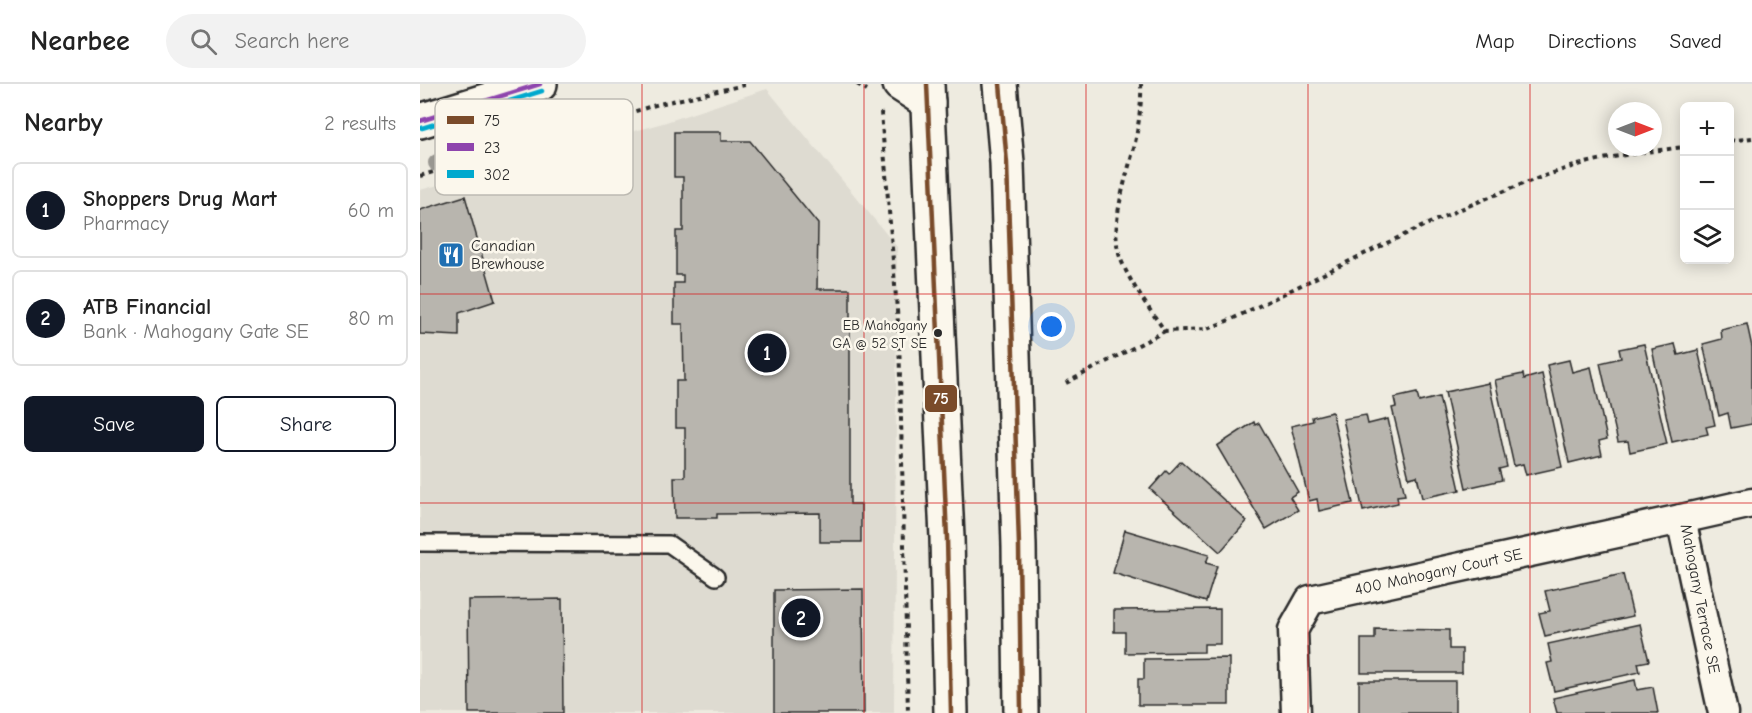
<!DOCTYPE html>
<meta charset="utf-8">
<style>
body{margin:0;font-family:"Comic Neue",sans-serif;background:#f2f2f2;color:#222}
.controls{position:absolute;right:18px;top:18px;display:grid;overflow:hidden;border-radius:9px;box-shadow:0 3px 15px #0003}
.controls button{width:54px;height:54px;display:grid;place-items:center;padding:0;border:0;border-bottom:2px solid #e0e0e0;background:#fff;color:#222;font:30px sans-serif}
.compass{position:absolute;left:1188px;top:18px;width:54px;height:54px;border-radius:50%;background:#fff;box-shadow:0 3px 15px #0003;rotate:90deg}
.you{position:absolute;left:632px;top:243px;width:21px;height:21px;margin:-15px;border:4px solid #fff;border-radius:50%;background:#1a73e8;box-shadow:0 0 0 9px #1a73e833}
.badge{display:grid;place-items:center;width:39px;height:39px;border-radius:50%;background:#111827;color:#fff;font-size:20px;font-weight:700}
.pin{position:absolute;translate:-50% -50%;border:3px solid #fff;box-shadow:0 2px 6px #0006}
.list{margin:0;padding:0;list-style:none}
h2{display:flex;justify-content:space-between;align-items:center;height:78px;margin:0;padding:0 24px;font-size:26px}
h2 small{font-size:20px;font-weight:400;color:#767676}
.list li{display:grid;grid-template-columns:39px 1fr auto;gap:18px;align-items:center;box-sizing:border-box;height:96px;margin:0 12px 12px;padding:0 12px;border:2px solid #e0e0e0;border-radius:9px}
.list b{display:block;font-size:22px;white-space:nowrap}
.list p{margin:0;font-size:20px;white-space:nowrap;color:#767676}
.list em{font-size:20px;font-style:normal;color:#767676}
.actions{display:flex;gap:12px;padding:18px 24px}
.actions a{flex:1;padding:14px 0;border:2px solid #111827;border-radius:9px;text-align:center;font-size:21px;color:#111827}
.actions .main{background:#111827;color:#fff}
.icon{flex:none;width:33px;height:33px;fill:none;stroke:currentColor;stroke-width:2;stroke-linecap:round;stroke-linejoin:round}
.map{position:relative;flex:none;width:1332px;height:629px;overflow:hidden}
header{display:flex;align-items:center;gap:36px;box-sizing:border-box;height:84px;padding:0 30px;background:#fff;border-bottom:2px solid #e0e0e0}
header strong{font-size:28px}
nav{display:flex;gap:33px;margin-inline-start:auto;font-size:21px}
.search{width:420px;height:54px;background:#f2f2f2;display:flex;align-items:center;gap:15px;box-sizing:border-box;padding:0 21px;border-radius:33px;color:#767676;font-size:22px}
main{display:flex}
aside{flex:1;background:#fff}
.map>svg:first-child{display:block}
.built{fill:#dedbd1}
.building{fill:#b8b5ae;stroke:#2b2b2b;stroke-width:1.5}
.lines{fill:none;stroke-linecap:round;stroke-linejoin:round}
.lane-casing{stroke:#2b2b2b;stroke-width:20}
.street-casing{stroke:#2b2b2b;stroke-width:33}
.secondary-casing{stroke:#2b2b2b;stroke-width:38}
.path{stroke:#2b2b2b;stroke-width:4;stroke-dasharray:4.5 4.5;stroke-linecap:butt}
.lane{stroke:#fbf7ec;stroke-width:15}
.street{stroke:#fbf7ec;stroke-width:28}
.secondary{stroke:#fbf7ec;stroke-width:33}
.bus-1-casing{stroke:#fbf7ec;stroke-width:9}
.bus-2-casing{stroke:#fbf7ec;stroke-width:9}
.bus-3-casing{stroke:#fbf7ec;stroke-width:9}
.bus-1{stroke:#7a4b2a;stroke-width:4.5}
.bus-2{stroke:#8e44ad;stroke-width:4.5}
.bus-3{stroke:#00a9ce;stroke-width:4.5}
.tree{fill:#999791}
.grid{fill:none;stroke:#d62828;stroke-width:1.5;stroke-opacity:0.55}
.bus-dot{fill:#2b2b2b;stroke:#fbf7ec;stroke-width:2}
.labels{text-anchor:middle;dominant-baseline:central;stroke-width:5;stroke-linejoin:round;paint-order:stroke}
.bus-label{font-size:14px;fill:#2b2b2b;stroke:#fbf7ec;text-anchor:end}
.poi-label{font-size:16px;fill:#2b2b2b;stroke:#fbf7ec;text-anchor:start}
.street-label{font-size:16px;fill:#2b2b2b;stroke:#fbf7ec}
.key{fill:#fbf7ec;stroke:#bdbab2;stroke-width:1.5}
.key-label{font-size:16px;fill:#2b2b2b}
.line-badge{stroke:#fbf7ec;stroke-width:2}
.badge-label{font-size:16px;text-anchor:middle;font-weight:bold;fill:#fff}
</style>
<header>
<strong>Nearbee</strong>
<div class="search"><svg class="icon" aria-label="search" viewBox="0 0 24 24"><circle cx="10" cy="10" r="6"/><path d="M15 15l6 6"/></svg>Search here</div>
<nav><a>Map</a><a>Directions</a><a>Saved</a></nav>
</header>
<main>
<aside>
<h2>Nearby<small>2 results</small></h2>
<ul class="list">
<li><span class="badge">1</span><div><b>Shoppers Drug Mart</b><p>Pharmacy</p></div><em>60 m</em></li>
<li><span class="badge">2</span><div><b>ATB Financial</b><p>Bank · Mahogany Gate SE</p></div><em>80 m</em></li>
</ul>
<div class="actions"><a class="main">Save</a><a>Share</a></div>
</aside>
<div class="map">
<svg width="1332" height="629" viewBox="0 0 1332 629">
<rect width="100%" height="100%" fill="#eeebe0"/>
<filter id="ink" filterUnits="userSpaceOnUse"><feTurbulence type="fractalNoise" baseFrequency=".0167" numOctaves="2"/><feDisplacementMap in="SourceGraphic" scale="12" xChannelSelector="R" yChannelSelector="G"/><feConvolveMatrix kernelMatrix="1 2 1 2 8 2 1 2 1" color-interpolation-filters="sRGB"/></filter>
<g filter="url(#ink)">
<polygon class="built" points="347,5 477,163 474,629 0,629 0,106 243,39"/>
<g class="building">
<polygon points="254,48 301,48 301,57 330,57 398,140 397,205 430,205 430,420 441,420 441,458 400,458 400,429 297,430 297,434 255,434 254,393 265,393 265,344 256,344 256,297 264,297 263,240 254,240 254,199 263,199 263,191 256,191 256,147 263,147 263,93 254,93"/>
<polygon points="45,112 75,217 39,229 39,252 0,250 0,126"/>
<polygon points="1327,240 1332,263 1332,340 1311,344 1308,329 1299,332 1283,260 1302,255 1301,246"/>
<polygon points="1224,260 1247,360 1210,368 1208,357 1198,358 1180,279 1201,274 1199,265"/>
<polygon points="1255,260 1258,271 1278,266 1295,341 1286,343 1288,350 1252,358 1232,265"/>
<polygon points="1149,276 1152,288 1171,283 1187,355 1179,357 1182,371 1149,379 1127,281"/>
<polygon points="1103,290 1104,295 1122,290 1142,383 1106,391 1103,380 1094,382 1075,296"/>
<polygon points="1069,299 1087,383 1079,385 1082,396 1046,404 1025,308"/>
<polygon points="997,309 999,318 1019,313 1040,406 1002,414 997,392 989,394 972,324 976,323 974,314"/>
<polygon points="912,328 933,419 899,427 897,415 889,417 871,342 893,337 892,333"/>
<polygon points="946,331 948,340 968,335 985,411 977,412 978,419 943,427 923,335"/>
<polygon points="834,338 835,341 839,339 878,408 870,413 878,426 846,445 797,362"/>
<polygon points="761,377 827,437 800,468 730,405 746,387 749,390"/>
<polygon points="705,446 789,471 786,479 797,482 786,518 693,489"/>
<polygon points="1203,490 1213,532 1125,552 1119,529 1130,527 1125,507"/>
<polygon points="443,505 444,629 354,629 354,506"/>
<polygon points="142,515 143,629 49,629 48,516"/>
<polygon points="800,525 800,560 784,560 784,568 705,569 705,548 694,548 694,526"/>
<polygon points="1220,540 1229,577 1218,579 1220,588 1134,607 1127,579 1132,578 1128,560"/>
<polygon points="955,545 1029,546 1029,565 1042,565 1042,589 941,589 941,555 955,555"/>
<polygon points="809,574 809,621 718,621 718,595 724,595 724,575"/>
<polygon points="1215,596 1217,606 1233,603 1238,629 1137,629 1133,614"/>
<rect x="939" y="597" width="96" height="32"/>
</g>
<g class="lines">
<defs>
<polyline id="lane" points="0,459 249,460 296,493"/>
<g id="street">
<path id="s1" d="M876 629 873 546 890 516 1261 435"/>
<polyline points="1303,629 1261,435 1332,419"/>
</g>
<g id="secondary">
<polyline points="480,0 508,18"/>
<polyline points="507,0 527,454 531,629"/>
<polyline points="580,0 587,79 599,462 601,629"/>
<polyline points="0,37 120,0"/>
</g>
</defs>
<use href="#lane" class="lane-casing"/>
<use href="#street" class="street-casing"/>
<use href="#secondary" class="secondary-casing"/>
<g class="path">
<polyline points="437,0 447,6"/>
<path d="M721 0C722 20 718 44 714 64 706 94 689 143 700 173 709 198 730 226 745 247L787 245 812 235C922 182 1032 122 1148 84 1186 72 1226 68 1264 63"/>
<polyline points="461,28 479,251 488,629"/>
<polyline points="1310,57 1332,54"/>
<polyline points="0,92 239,20 329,0"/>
<polyline points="646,299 745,247"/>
</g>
<use href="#lane" class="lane"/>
<use href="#street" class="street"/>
<use href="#secondary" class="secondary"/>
<defs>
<g id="bus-1">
<polyline points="507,0 527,454 531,629"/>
<polyline points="580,0 587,79 599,462 601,629"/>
</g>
<polyline id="bus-2" points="0,37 120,0"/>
<polyline id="bus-3" points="2,44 122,7"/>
</defs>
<use href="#bus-1" class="bus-1-casing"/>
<use href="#bus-2" class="bus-2-casing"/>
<use href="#bus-3" class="bus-3-casing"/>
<use href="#bus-1" class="bus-1"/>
<use href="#bus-2" class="bus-2"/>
<use href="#bus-3" class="bus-3"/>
</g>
<circle class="tree" cx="17" cy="79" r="9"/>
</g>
<path class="grid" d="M222 0V629M444 0V629M666 0V629M888 0V629M1110 0V629M0 210H1332M0 419H1332"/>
<defs>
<symbol id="restaurant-square" viewBox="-11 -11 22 22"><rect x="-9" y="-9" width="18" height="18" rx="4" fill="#1f6fb2" stroke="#fbf7ec"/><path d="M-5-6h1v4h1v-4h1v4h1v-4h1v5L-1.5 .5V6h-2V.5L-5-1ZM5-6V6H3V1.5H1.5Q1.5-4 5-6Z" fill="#fff"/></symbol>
</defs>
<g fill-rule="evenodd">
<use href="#restaurant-square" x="16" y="156" width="30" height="30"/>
</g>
<circle class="bus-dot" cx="518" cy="249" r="5"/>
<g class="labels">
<g class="bus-label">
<text x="507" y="241">EB Mahogany<tspan x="507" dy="18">GA @ 52 ST SE</tspan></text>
</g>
<g class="poi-label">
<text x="51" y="162">Canadian<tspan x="51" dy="18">Brewhouse</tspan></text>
</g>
<g class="street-label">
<text stroke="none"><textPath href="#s1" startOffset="249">400 Mahogany Court SE</textPath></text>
<text transform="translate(1280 515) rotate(79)">Mahogany Terrace SE</text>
</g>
</g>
<rect x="15" y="15" width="198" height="96" rx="9" class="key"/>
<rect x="27" y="32" width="27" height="8" fill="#7a4b2a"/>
<rect x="27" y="59" width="27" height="8" fill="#8e44ad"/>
<rect x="27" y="86" width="27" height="8" fill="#00a9ce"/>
<g class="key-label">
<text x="64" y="42">75</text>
<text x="64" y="69">23</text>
<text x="64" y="96">302</text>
</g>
<rect class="line-badge" x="504" y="300" width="34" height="29" rx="6" fill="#7a4b2a"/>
<g class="badge-label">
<text x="521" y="320">75</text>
</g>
</svg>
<div class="controls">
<button>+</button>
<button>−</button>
<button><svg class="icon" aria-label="layers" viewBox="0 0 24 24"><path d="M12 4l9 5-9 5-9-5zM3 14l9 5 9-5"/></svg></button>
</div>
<svg class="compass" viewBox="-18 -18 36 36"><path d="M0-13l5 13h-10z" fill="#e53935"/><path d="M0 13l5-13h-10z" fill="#767676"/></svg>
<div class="you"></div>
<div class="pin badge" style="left:347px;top:269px">1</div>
<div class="pin badge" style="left:381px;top:534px">2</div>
</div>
</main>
